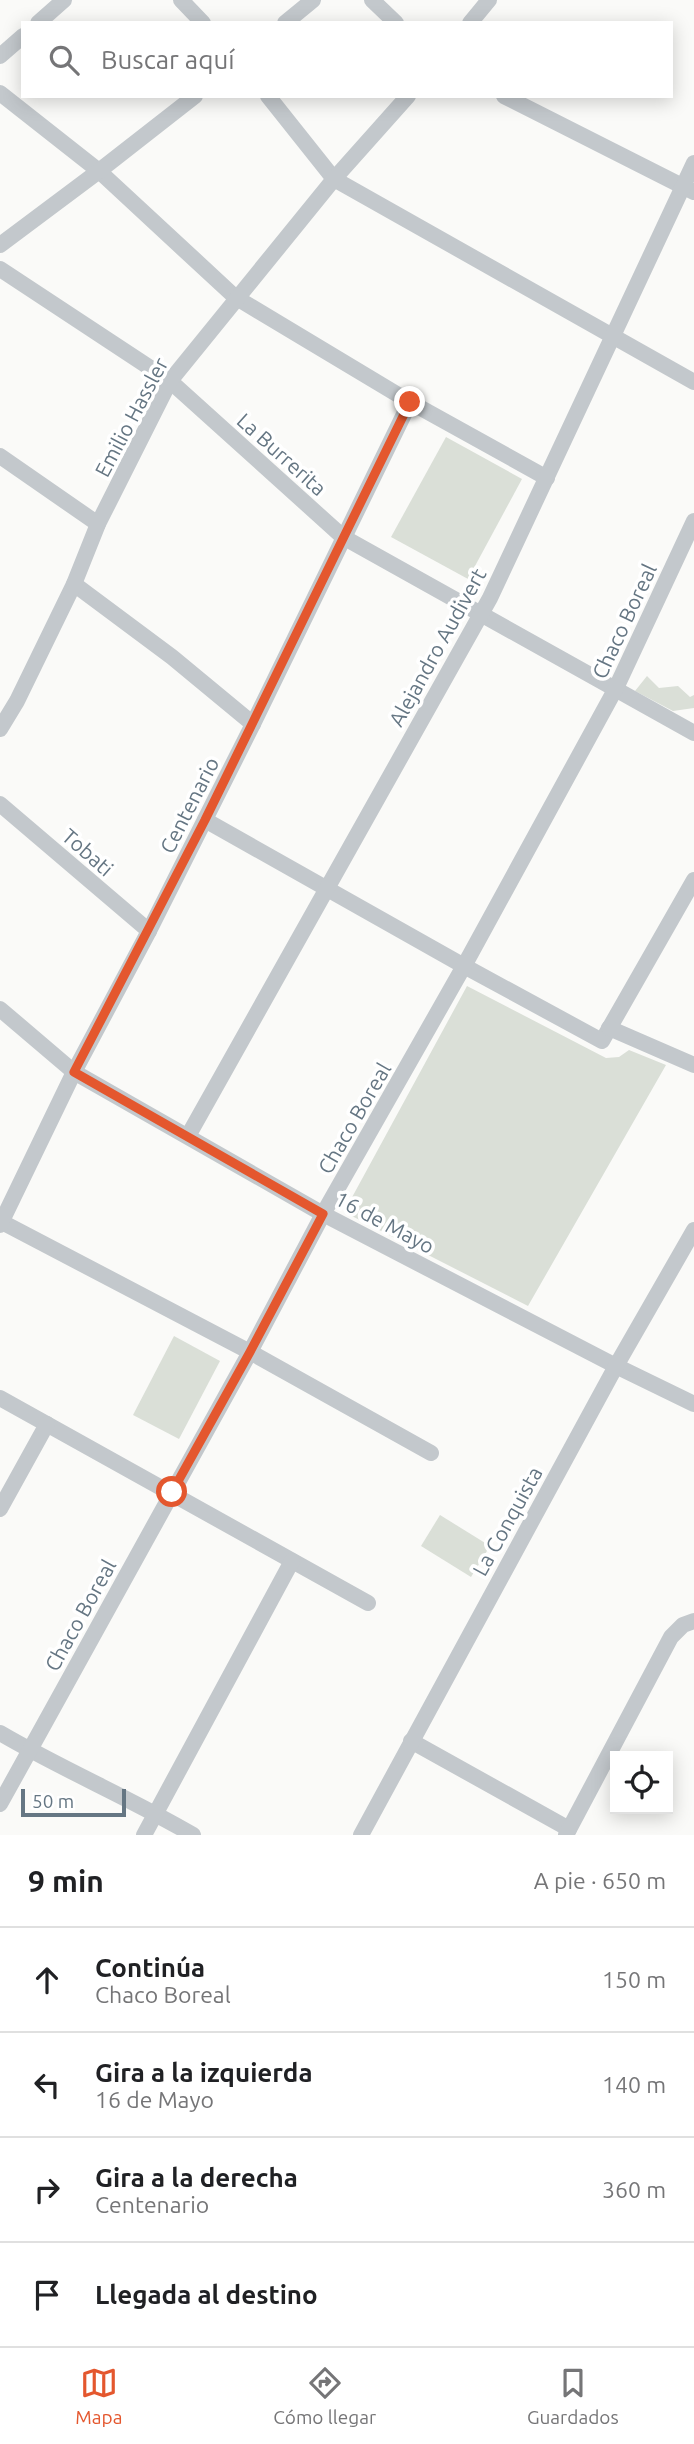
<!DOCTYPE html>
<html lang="es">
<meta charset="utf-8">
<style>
body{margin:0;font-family:Ubuntu,sans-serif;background:#f6f6f6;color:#202124}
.controls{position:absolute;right:21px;bottom:21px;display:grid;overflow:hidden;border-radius:0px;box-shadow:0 4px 18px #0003}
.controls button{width:63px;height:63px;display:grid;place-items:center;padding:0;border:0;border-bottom:2px solid #e0e0e0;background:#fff;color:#202124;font:35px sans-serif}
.scale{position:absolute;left:21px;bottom:18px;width:105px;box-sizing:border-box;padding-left:7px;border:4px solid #657683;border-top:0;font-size:19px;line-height:24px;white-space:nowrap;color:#657683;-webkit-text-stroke:5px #fff;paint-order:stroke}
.stop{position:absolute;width:21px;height:21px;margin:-16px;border:5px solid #e4572e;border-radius:50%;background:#fff}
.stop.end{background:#e4572e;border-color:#fff;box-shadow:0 2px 7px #0008}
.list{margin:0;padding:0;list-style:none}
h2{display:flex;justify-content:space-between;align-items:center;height:91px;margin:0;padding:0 28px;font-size:30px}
h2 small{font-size:23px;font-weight:400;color:#757577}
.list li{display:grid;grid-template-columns:46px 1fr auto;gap:21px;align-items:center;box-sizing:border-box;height:105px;padding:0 28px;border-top:2px solid #e0e0e0}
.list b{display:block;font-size:26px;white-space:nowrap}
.list p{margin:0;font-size:23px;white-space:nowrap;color:#757577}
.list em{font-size:23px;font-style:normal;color:#757577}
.icon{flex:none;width:38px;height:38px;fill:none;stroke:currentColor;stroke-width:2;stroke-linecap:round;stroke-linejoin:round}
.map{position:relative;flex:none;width:694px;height:1835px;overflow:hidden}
.search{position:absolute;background:#fff;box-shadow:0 4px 18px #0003;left:21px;right:21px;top:21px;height:77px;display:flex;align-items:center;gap:18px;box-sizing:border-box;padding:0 24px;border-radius:0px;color:#757577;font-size:26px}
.sheet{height:511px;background:#fff}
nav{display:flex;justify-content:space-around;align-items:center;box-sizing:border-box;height:98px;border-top:2px solid #e0e0e0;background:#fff;font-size:19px;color:#757577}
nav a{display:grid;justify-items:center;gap:4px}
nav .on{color:#e4572e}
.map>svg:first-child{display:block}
.green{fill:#dadfd7}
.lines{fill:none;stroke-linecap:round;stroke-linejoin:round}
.minor{stroke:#c3c8cc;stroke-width:16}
.route{stroke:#e4572e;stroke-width:9}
.labels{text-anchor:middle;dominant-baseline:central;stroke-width:7;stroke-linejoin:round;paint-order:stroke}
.street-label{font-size:21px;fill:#657683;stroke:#fff}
</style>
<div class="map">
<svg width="694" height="1835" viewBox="0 0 694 1835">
<rect width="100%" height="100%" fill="#fafaf8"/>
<g class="green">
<polygon points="446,437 522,479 468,579 391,537"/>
<polygon points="647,676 659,688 678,686 690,697 694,695 694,708 673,711 635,691"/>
<polygon points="467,986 606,1058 619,1057 629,1050 666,1065 528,1306 344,1212"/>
<polygon points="174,1336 220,1361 179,1439 133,1415"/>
<polygon points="440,1515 490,1546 471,1577 421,1546"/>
</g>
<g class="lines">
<g class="minor">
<polyline points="181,0 203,23"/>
<polyline points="372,0 396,23"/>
<polyline points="38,23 64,0"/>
<polyline points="285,23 313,0"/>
<polyline points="470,23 489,0"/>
<polyline points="0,56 23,36"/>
<polyline points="0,93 99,171 235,297 410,402 547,478"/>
<polyline points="268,96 334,179 694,382"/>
<polyline points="504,96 694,192"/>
<polyline points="0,245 99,171 195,96"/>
<polyline points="0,269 170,381 343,537 694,733"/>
<polyline points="0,456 98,524"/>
<polyline points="74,584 172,657 253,724"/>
<polyline points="0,729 17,701 74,584 98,524 170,381 334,179 408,96"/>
<polyline points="0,804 149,931"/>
<polyline points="205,820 464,966 602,1041 694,880"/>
<polyline points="0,1009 74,1072 323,1214 616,1366 694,1404"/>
<polyline points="609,1028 694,1065"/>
<polyline points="188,1136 490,598 694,163"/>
<polyline points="0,1221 250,1352 431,1453"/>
<polyline points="0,1225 74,1072 149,931 253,724 410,402"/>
<polyline points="0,1398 368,1603"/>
<polyline points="0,1509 47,1424"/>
<path d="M0 1733C63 1770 130 1798 193 1835"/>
<polyline points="411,1741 569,1829"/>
<polyline points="0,1804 250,1352 323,1214 464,966 616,688 694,521"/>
<polyline points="144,1835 292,1561"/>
<polyline points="361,1835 616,1366 694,1230"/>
<polyline points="566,1835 671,1637 683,1625 694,1621"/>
</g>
</g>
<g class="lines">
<polyline class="route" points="172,1492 250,1352 323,1214 74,1072 205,820 410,402"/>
</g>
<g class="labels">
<g class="street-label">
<text transform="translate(131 417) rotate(-62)">Emilio Hassler</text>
<text transform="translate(282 454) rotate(42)">La Burrerita</text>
<text transform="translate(624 621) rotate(-65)">Chaco Boreal</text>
<text transform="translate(437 647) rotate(-61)">Alejandro Audivert</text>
<text transform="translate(189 805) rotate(-63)">Centenario</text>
<text transform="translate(88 852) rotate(41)">Tobati</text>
<text transform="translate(354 1118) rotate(-60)">Chaco Boreal</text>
<text transform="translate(385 1222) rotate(28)">16 de Mayo</text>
<text transform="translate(507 1521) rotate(-61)">La Conquista</text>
<text transform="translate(80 1615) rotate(-61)">Chaco Boreal</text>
</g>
</g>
</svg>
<div class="controls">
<button><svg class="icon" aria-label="locate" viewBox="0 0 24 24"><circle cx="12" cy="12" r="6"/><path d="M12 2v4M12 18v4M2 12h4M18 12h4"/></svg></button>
</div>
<div class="scale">50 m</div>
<div class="stop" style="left:172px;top:1492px"></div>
<div class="stop end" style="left:410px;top:402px"></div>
<div class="search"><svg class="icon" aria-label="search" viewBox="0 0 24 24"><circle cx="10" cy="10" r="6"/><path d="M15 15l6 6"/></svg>Buscar aquí</div>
</div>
<section class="sheet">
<h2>9 min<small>A pie · 650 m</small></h2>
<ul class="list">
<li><svg class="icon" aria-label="ahead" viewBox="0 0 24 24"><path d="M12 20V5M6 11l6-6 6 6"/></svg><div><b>Continúa</b><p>Chaco Boreal</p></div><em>150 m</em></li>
<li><svg class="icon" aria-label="left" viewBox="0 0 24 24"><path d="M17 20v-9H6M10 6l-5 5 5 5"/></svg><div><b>Gira a la izquierda</b><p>16 de Mayo</p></div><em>140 m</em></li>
<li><svg class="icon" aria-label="right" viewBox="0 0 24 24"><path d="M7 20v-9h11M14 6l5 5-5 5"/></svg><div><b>Gira a la derecha</b><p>Centenario</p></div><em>360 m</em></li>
<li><svg class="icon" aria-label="arrive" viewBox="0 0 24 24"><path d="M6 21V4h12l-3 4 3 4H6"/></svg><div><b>Llegada al destino</b></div></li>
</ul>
</section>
<nav>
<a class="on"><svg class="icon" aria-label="map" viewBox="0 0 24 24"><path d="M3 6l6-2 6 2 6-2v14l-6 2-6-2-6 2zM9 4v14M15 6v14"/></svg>Mapa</a>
<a><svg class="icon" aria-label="directions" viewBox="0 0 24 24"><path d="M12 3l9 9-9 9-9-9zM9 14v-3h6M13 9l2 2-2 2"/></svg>Cómo llegar</a>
<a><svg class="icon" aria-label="saved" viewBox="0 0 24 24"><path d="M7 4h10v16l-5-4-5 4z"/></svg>Guardados</a>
</nav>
